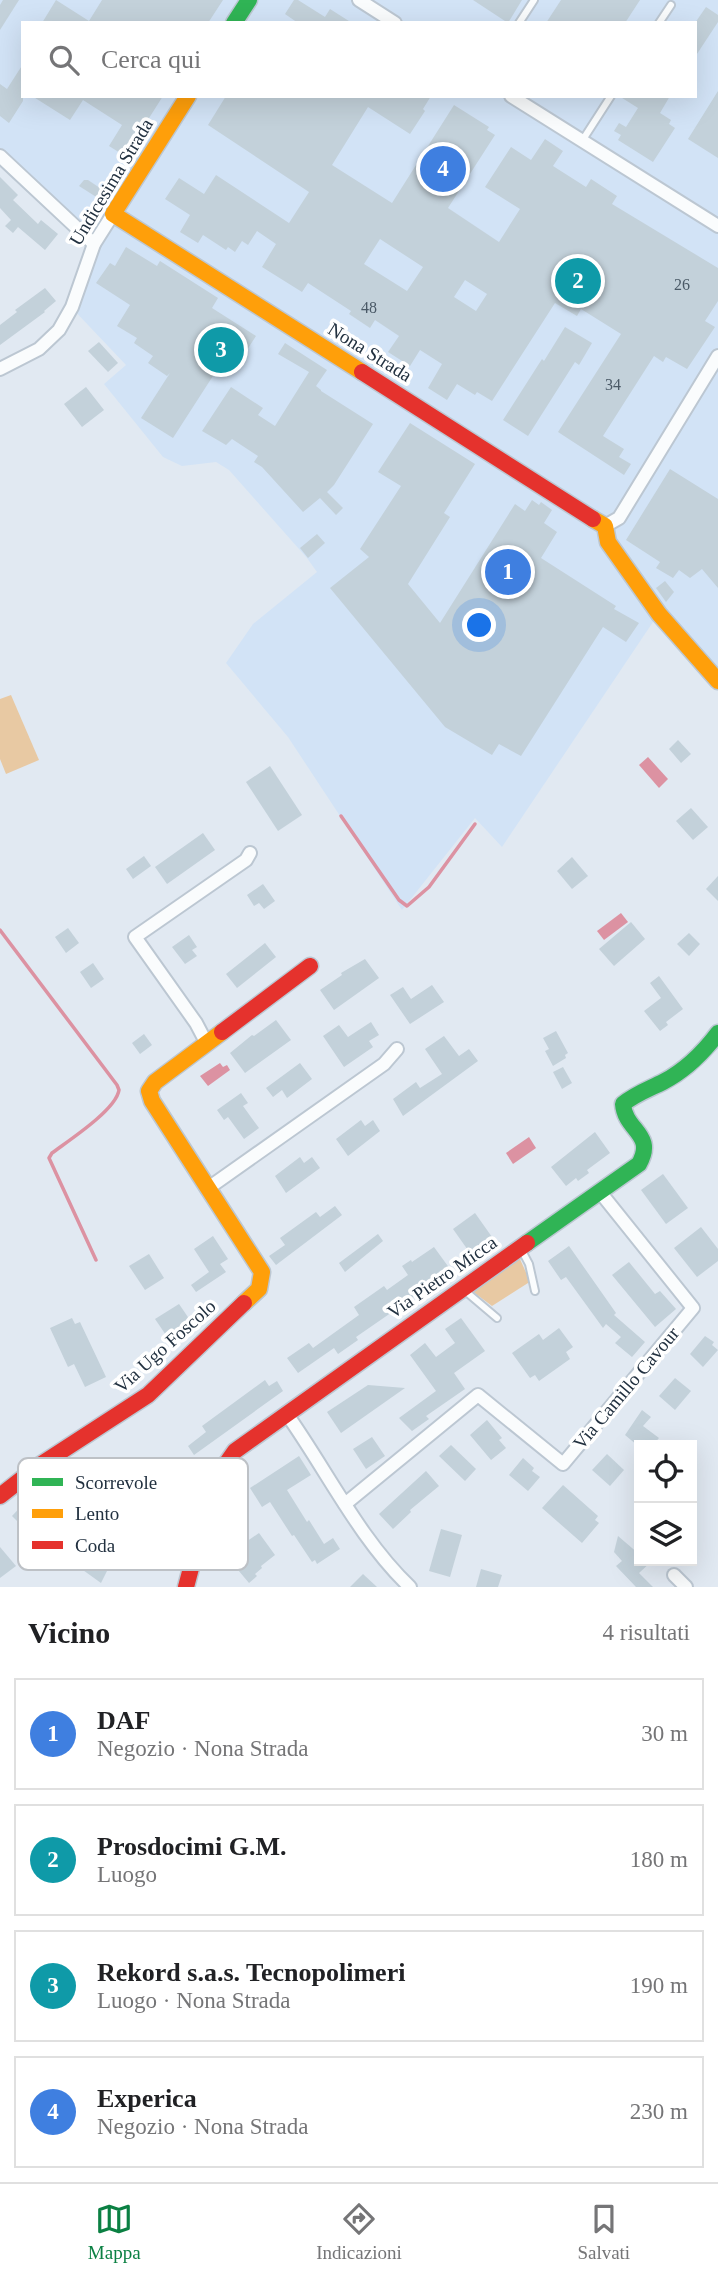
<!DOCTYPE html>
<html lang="it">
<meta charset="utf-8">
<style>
body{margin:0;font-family:Georgia,serif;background:#f6f6f6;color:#202124}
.controls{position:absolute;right:21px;bottom:21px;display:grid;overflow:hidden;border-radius:0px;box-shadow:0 7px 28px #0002}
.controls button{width:63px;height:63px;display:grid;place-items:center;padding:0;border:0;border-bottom:2px solid #e0e0e0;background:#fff;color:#202124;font:35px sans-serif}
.you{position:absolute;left:480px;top:626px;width:24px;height:24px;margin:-18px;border:5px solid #fff;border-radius:50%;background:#1a73e8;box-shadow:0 0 0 10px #1a73e833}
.badge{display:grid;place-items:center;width:46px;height:46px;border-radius:50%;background:#0b8043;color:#fff;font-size:23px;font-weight:700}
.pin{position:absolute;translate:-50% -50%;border:4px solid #fff;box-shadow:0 2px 7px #0006}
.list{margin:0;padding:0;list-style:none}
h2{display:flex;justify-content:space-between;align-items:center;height:91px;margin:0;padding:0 28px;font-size:30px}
h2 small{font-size:23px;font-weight:400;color:#757577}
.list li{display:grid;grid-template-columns:46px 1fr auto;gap:21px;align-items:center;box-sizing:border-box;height:112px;margin:0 14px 14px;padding:0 14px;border:2px solid #e0e0e0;border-radius:0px}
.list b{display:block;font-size:26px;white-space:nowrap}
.list p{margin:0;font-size:23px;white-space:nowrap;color:#757577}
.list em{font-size:23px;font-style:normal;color:#757577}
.icon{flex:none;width:38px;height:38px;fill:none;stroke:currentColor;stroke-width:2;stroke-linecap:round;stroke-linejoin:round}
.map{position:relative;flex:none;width:718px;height:1587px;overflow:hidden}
.search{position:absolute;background:#fff;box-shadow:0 7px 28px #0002;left:21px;right:21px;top:21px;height:77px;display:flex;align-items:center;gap:18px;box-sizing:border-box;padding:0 24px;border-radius:0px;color:#757577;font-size:26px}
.sheet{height:595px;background:#fff}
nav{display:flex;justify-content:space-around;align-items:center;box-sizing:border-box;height:98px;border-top:2px solid #e0e0e0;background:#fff;font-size:19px;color:#757577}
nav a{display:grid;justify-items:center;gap:4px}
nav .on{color:#0b8043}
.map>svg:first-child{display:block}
.built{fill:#d2e3f6;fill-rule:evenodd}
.green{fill:#e8c9a3}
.water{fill:#dc92a2}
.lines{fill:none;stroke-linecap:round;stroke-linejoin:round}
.stream{stroke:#dc92a2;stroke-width:3.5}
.building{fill:#c3d1da;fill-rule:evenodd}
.lane-casing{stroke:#bcc7d2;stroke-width:10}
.street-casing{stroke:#bcc7d2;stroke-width:16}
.fast-casing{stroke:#bcc7d2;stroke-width:19}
.slow-casing{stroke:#bcc7d2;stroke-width:19}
.jam-casing{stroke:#bcc7d2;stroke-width:19}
.lane{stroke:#fafcfd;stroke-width:6}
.street{stroke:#fafcfd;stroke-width:12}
.fast{stroke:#30b455;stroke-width:16}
.slow{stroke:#ff9f0a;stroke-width:16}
.jam{stroke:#e5322d;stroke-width:16}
.labels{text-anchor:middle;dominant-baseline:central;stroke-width:7;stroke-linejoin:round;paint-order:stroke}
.number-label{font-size:16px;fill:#4a5966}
.street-label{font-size:19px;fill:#223140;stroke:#fff}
.key{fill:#fff;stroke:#bdc1c6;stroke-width:2}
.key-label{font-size:19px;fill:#223140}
</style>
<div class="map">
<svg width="718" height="1587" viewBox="0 0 718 1587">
<rect width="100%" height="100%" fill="#e1e9f2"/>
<path class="built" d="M0 0H718V675L657 616 502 847 475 818 402 910 288 737 226 663 253 624 317 572 307 558 229 470 216 462 182 466 163 457 104 384 126 365 70 306 91 249 0 159ZM23 23H695V96H23Z"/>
<g class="green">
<polygon points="11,695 39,760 6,774 0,759 0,699"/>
<polygon points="519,1257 529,1279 528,1283 492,1306 472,1291"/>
</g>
<g class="water">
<polygon points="648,757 668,779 659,788 639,765"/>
<polygon points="621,913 628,922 604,940 597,931"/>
<polygon points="220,1063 223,1067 227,1065 230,1070 208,1086 200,1076"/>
<polygon points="529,1137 536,1148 513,1164 506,1153"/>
</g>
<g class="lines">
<g class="stream">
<polyline points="341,816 399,900 407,906 429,887 475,824"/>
<path d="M0 930 117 1085 119 1090C116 1110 68 1141 52 1153L49 1158 96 1260"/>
</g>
</g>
<g class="building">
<polygon points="3,0 19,0 0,30 0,5"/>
<polygon points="56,0 89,21 102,0 223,0 208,23 42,23"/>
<polygon points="294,0 298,0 325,17 330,9 352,23 298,23 285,14"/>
<polygon points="473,0 522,0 508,23"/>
<polygon points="561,0 640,0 625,23 546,23"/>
<polygon points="706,7 718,15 718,22 695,57 695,23"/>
<polygon points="23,64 23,101 9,123 0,116 0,84 7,89"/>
<polygon points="718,91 718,158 688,139"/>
<polygon points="32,96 163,96 125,156 109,146 122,125 83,100 70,120"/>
<path d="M226 96H431L423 109 425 111 410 134 368 107 332 165 392 203 454 105 489 127 487 130 495 135 448 208 499 242 520 209 485 187 511 147 531 160 545 139 563 151 553 166 586 187 591 179 617 196 612 204 718 268V301L705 321 715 327 687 369 666 357 663 362 654 356 603 436 624 449 619 457 631 464 624 475 558 432 621 334 581 309 577 316 555 303 492 401 477 392 475 395 457 384 447 400 428 388 442 364 420 350 410 366 388 352 399 336 375 320 370 328 349 314 351 311 308 283 302 292 262 267 276 244 257 231 248 245 242 241 235 252 228 247 226 250 203 235 198 243 180 232 190 215 165 199 179 178 204 194 216 175 289 223 309 192 208 125ZM380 239 423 267 407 291 364 264ZM465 280 487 294 476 311 454 297Z"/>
<polygon points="619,96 670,96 660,113 671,120 669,124 675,128 653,162 618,140 621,135 614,131 619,123 626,127 638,108"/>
<polygon points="0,177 18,195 13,200 38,224 41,220 58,234 45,250 18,227 13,233 5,226 11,220 0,208"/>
<polygon points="84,180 88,180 106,192 101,200 79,186"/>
<polygon points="126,247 157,266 160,261 218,298 212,308 256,336 232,373 220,365 173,438 141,418 170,373 167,376 148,363 153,356 134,343 137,338 117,326 130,305 96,283 110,263 115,266"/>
<polygon points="45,288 56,301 44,311 45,312 0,345 0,325 17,312 15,310"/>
<polygon points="565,327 592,343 579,365 575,362 528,436 503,420 542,359 544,361"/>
<polygon points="99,342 118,363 108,372 88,351"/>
<polygon points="285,343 327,370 316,386 321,390 321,391 373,424 334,485 327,492 343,508 336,515 320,498 303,512 262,467 254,462 258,456 232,439 226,445 202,431 231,387 263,408 258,415 275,426 309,372 278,354"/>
<polygon points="86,387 104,410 82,427 64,404"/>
<polygon points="410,423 475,464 444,513 450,517 408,584 440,623 515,504 525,511 532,500 539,505 541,502 552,510 544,523 557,532 541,558 616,606 614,609 639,623 626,642 603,627 521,756 499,744 492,755 445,727 330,588 369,557 360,549 401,486 378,472"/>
<polygon points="670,469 718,499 718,588 702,569 690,578 679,570 673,578 656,568 660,562 626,540"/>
<polygon points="317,534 325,543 308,558 300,548"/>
<polygon points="665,581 674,592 666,602 656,588"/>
<polygon points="678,740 691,754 681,763 669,749"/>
<polygon points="270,766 302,815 278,831 246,782"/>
<polygon points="691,808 708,827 693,840 676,821"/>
<polygon points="203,833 215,850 167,884 155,867"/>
<polygon points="144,856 151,866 133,879 126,869"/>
<polygon points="572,857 588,876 572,889 557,871"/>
<polygon points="718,876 718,901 706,889"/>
<polygon points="263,884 275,901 264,909 259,903 254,906 247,895"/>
<polygon points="631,922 645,939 614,966 599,949"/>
<polygon points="68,928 79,943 66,953 55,937"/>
<polygon points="689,933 700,944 689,956 677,944"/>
<polygon points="189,935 197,947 192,950 197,956 185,964 172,947"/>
<polygon points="265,943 276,957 237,988 226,974"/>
<polygon points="365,959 379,978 334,1010 320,990 342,975 341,973"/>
<polygon points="93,963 104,979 91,988 80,972"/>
<polygon points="659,976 683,1009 666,1022 668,1025 660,1031 644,1011 661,998 650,983"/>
<polygon points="432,985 444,1002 410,1024 390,995 403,987 411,999"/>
<polygon points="276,1020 291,1040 245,1073 230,1053 252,1035 254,1036"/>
<polygon points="371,1022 379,1035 369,1041 373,1047 344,1067 323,1036 339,1025 348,1037"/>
<polygon points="556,1031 568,1053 565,1055 566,1058 553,1066 545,1051 549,1049 543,1038"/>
<polygon points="144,1034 152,1045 140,1054 132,1043"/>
<polygon points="444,1036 459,1056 469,1049 478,1061 403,1116 393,1099 416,1082 420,1088 442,1074 425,1049"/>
<polygon points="300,1063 312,1079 287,1098 282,1090 273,1097 266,1088"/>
<polygon points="563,1067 572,1083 562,1089 553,1072"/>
<polygon points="241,1093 248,1103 243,1106 259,1128 244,1139 228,1117 224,1120 217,1110"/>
<polygon points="361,1120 365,1126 373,1120 380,1131 348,1156 336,1139"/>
<polygon points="595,1132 610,1153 587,1170 589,1173 578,1181 576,1178 566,1186 551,1167"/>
<polygon points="300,1157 304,1163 312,1157 320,1168 286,1193 275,1176"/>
<polygon points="663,1174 688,1208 666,1224 641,1190"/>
<polygon points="335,1206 342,1215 276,1265 269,1256 285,1245 280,1238 316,1212 320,1217"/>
<polygon points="475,1213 492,1237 470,1253 453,1229"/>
<polygon points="701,1227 718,1249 718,1261 697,1277 674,1248"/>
<polygon points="378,1234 383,1241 345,1272 339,1263"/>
<polygon points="213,1236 228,1259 220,1264 226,1272 196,1292 191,1285 209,1272 194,1249"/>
<polygon points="569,1246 616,1313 614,1315 645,1342 632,1357 615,1343 621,1337 606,1324 603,1328 566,1277 561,1280 548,1261"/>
<polygon points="434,1247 450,1269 422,1288 424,1290 356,1337 358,1340 338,1354 334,1348 298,1373 287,1358 309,1343 313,1348 359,1315 354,1307 384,1286 387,1290 408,1275 402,1266 411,1260 412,1262"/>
<polygon points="149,1254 164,1278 145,1290 129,1266"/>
<polygon points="629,1262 655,1294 660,1291 676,1309 655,1327 612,1275"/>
<polygon points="179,1304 192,1323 168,1338 155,1319"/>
<polygon points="72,1318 75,1324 80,1322 106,1377 85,1387 74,1364 68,1367 50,1328"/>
<polygon points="461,1318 485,1351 454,1373 465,1389 426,1416 429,1419 412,1431 399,1418 436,1391 410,1355 425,1343 436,1357 455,1343 445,1329"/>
<polygon points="559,1328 573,1347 566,1352 570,1359 539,1381 535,1375 530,1378 512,1353 539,1334 543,1340"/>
<polygon points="705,1336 714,1342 712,1345 718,1350 703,1367 690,1354"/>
<polygon points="675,1378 691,1391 675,1410 659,1396"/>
<polygon points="265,1380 269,1386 277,1381 283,1391 194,1455 188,1446 206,1432 202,1426"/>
<polygon points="368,1385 405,1388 341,1433 327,1412"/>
<polygon points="642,1410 651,1417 643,1426 659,1438 653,1445 637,1445 625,1435"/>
<polygon points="487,1420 502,1438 499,1440 506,1448 491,1460 470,1435"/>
<polygon points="372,1437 385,1456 366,1469 353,1449"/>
<polygon points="451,1445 476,1469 465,1481 439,1456"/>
<polygon points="607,1454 624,1470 610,1486 592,1470"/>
<polygon points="299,1456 311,1475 287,1490 307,1522 309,1520 324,1544 333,1538 340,1549 317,1564 315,1560 312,1562 294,1535 292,1536 270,1502 262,1507 250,1488"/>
<polygon points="523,1458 534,1468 532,1471 540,1477 528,1491 509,1475"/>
<polygon points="426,1471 439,1486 410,1510 411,1512 393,1529 379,1514"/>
<polygon points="563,1485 598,1516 595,1520 599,1523 582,1543 542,1508"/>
<polygon points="26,1501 42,1516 27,1531 12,1516"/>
<polygon points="441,1529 462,1535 450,1577 429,1571"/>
<polygon points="259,1533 275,1555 261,1566 262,1568 255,1574 257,1576 249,1583 233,1564 245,1553 240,1546"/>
<polygon points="618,1536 639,1554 639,1561 652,1561 639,1573 653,1587 636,1587 616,1566 622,1561 614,1552"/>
<polygon points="82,1541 112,1561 101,1583 69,1560"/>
<polygon points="0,1547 16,1566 0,1578"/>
<polygon points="481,1569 502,1575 498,1587 476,1587"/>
<polygon points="363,1574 377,1587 350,1587"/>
</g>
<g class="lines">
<defs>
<g id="lane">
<polyline points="519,23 534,0"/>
<polyline points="659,23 671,5"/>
<polyline points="582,141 611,96"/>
<polyline points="521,1249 529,1264 535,1291"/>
<polyline points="464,1290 497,1318"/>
</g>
<g id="street">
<polyline points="359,0 395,23"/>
<polyline points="511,96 718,226"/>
<polyline points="0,156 94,244"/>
<polyline points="0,369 39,349 59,330 72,307 94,244 113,214"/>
<polyline points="605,526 619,518 718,356"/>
<polyline points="206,1042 196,1023 135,937 246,860 250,853"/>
<polyline points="207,1189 384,1064 397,1049"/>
<path d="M286 1413C326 1469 360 1540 410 1587"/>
<polyline points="345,1504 478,1395 563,1464 693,1308 600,1192"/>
<polyline points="674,1575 686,1587"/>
</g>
<g id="fast">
<polyline points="234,23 249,0"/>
<path d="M527 1243 639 1164C656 1134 625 1131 623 1104 635 1094 649 1089 663 1082 686 1070 703 1053 718 1033"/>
</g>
<g id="slow">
<polyline points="188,96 113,214 362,372"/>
<polyline points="593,519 605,526 608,542 659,614 718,681"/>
<polyline points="222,1032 155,1082 149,1091 152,1101 262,1272 259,1289 244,1303"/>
</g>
<g id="jam">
<polyline points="362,372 593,519"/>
<polyline points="222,1032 310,966"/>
<polyline points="0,1496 37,1467 148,1395 244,1303"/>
<polyline points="186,1587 214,1481 235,1451 527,1243"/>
</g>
</defs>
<use href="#lane" class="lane-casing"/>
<use href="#street" class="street-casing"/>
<use href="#fast" class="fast-casing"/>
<use href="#slow" class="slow-casing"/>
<use href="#jam" class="jam-casing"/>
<use href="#lane" class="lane"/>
<use href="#street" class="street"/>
<use href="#fast" class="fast"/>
<use href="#slow" class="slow"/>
<use href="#jam" class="jam"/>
</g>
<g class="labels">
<g class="number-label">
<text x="682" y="284">26</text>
<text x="369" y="307">48</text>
<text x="613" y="384">34</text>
</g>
<g class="street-label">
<text transform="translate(111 182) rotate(-59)">Undicesima Strada</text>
<text transform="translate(370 352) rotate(32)">Nona Strada</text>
<text transform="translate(442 1277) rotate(-35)">Via Pietro Micca</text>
<text transform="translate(165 1346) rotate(-42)">Via Ugo Foscolo</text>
<text transform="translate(626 1388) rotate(-50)">Via Camillo Cavour</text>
</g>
</g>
<rect x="18" y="1458" width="230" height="112" rx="10" class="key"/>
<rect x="32" y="1478" width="31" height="8" fill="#30b455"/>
<rect x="32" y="1509" width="31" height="9" fill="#ff9f0a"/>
<rect x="32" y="1541" width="31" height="8" fill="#e5322d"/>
<g class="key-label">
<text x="75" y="1489">Scorrevole</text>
<text x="75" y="1520">Lento</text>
<text x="75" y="1552">Coda</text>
</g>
</svg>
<div class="controls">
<button><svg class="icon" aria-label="locate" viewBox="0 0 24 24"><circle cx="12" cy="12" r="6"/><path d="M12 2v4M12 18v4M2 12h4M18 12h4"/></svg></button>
<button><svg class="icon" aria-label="layers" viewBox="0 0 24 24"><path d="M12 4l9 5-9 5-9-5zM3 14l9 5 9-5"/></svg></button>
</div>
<div class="you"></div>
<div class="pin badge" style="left:508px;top:572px;background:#3f7fe0">1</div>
<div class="pin badge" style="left:578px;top:281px;background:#0f9aa8">2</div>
<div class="pin badge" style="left:221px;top:350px;background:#0f9aa8">3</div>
<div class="pin badge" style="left:443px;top:169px;background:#3f7fe0">4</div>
<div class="search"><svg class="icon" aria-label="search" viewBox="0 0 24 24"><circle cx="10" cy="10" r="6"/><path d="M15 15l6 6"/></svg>Cerca qui</div>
</div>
<section class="sheet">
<h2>Vicino<small>4 risultati</small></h2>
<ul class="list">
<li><span class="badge" style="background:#3f7fe0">1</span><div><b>DAF</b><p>Negozio · Nona Strada</p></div><em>30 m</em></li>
<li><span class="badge" style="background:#0f9aa8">2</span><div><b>Prosdocimi G.M.</b><p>Luogo</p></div><em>180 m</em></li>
<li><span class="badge" style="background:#0f9aa8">3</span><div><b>Rekord s.a.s. Tecnopolimeri</b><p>Luogo · Nona Strada</p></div><em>190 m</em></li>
<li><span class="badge" style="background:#3f7fe0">4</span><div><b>Experica</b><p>Negozio · Nona Strada</p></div><em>230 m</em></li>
</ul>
</section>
<nav>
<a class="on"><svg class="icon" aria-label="map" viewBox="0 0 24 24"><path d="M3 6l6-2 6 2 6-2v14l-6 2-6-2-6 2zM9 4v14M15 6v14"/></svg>Mappa</a>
<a><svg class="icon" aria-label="directions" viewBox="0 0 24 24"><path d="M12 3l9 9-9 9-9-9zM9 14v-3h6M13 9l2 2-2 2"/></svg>Indicazioni</a>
<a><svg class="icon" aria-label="saved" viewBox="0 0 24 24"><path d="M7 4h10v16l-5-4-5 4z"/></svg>Salvati</a>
</nav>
